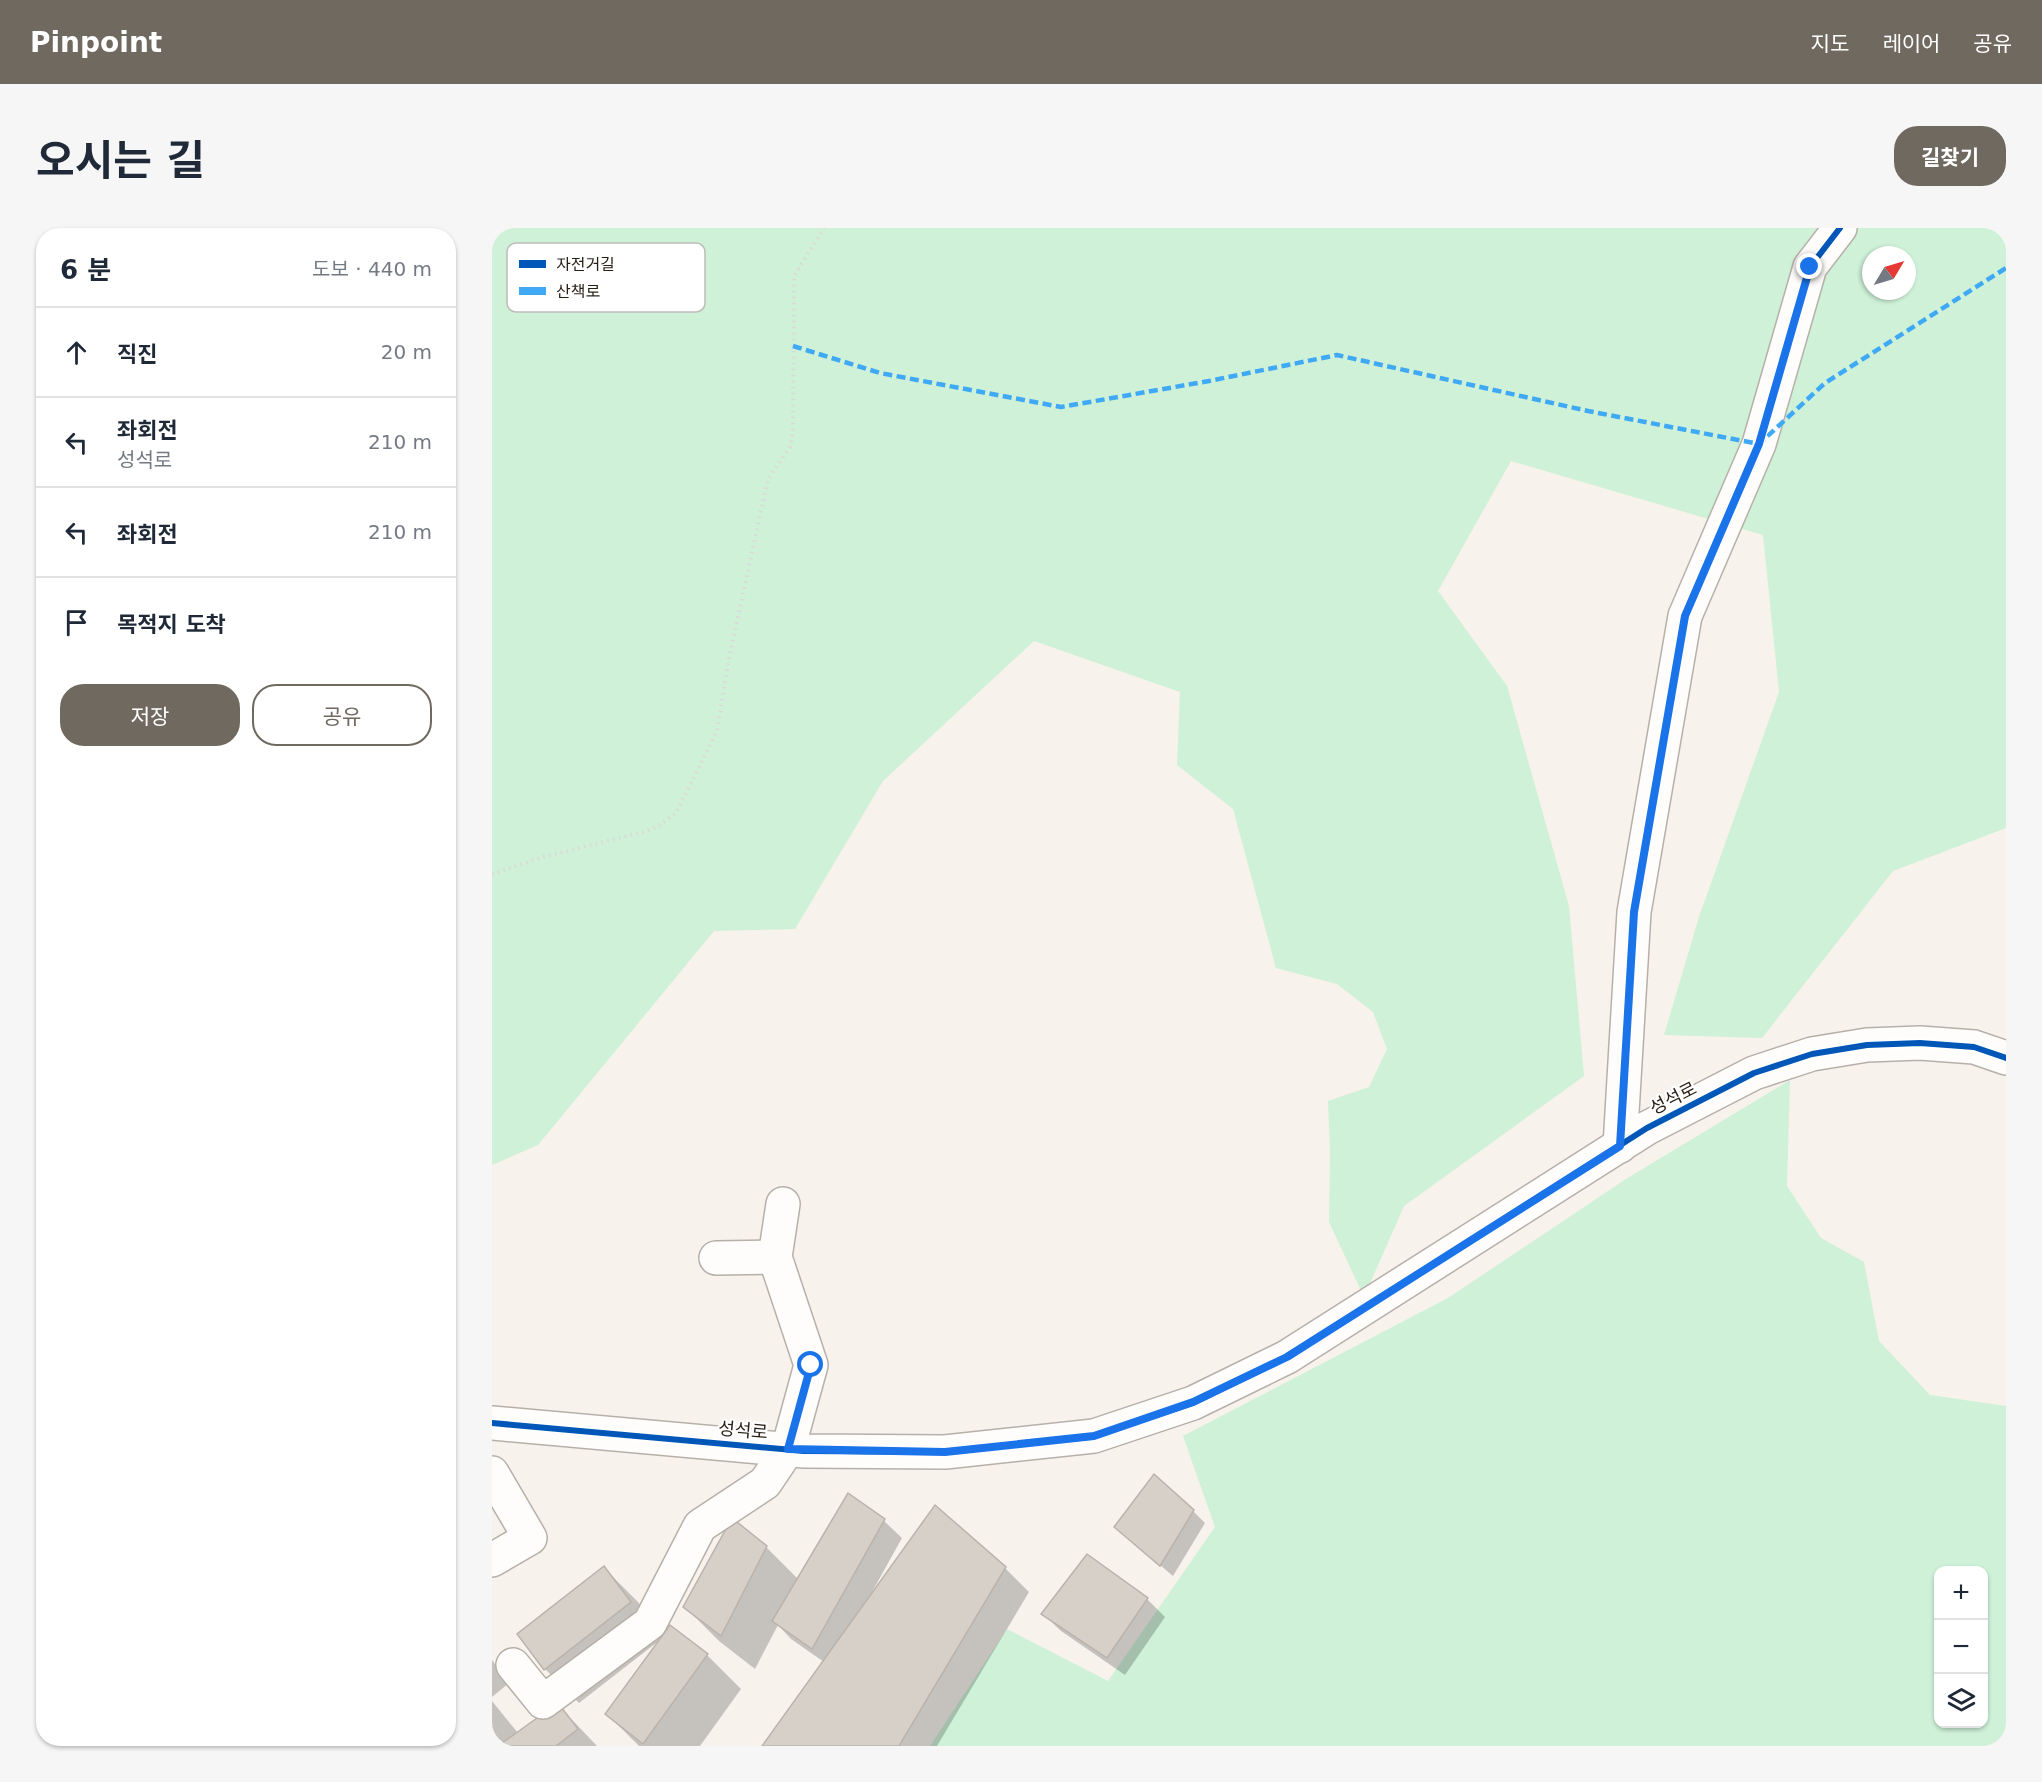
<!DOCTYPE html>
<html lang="ko">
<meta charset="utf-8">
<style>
body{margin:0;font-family:"DejaVu Sans","Noto Sans KR",sans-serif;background:#f6f6f7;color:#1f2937}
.controls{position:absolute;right:18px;bottom:18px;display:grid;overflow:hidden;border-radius:12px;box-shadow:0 2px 4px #0004}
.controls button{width:54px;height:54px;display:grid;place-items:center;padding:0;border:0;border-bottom:2px solid #e0e1e3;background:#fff;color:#1f2937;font:30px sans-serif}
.compass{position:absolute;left:1370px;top:18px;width:54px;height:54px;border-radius:50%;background:#fff;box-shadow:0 2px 4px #0004;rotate:52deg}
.stop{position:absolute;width:18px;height:18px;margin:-14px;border:4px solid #1a73e8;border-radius:50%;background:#fff}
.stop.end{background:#1a73e8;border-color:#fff;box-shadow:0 2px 6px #0008}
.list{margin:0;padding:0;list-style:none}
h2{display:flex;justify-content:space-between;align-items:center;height:78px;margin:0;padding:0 24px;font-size:26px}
h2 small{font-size:20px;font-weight:400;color:#747a83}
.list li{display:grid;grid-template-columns:39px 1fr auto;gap:18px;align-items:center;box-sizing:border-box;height:90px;padding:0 24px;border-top:2px solid #e0e1e3}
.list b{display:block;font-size:22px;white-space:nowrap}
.list p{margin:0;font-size:20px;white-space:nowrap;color:#747a83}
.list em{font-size:20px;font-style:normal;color:#747a83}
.actions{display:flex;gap:12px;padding:18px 24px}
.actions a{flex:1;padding:14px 0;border:2px solid #706960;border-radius:24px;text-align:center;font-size:21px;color:#706960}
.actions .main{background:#706960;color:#fff}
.icon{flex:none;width:33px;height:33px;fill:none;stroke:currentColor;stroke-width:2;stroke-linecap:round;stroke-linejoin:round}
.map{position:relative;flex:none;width:1514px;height:1518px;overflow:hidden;border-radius:24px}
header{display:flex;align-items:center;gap:36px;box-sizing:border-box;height:84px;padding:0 30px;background:#706960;color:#fff}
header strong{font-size:28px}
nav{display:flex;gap:33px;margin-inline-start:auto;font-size:21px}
.intro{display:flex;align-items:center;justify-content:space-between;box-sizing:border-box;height:144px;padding:0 36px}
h1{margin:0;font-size:42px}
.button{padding:15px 27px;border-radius:24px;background:#706960;color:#fff;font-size:21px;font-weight:700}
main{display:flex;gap:36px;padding:0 36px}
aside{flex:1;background:#fff;border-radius:24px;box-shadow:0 2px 4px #0004}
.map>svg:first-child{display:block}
.green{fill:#cef1d8;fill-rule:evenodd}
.shadow{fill:#0003}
.building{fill:#d7d0c8;stroke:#b9b3ac;stroke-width:1.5}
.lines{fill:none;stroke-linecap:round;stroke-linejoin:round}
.minor-casing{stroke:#b6b0a8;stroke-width:36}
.tertiary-casing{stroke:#b6b0a8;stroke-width:36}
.path{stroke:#dbd9d8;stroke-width:4;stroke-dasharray:1.5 4.5;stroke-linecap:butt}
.minor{stroke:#fefdfc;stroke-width:33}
.tertiary{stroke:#fefdfc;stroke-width:33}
.quiet{stroke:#3fa9f5;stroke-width:4.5;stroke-dasharray:9 4.5;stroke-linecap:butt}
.cycleway-casing{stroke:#fff;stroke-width:10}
.cycleway{stroke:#0057b8;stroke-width:6}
.route{stroke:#1a73e8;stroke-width:8}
.labels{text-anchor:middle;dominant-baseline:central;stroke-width:4.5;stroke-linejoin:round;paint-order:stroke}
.street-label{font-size:18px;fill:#281f15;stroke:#fff}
.key{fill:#fff;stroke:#bebcb9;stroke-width:1.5}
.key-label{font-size:16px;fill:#281f15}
</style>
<header>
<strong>Pinpoint</strong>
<nav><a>지도</a><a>레이어</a><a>공유</a></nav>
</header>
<div class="intro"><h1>오시는 길</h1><a class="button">길찾기</a></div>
<main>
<aside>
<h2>6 분<small>도보 · 440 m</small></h2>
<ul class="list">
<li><svg class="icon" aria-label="ahead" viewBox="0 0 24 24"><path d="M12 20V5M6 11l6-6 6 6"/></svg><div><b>직진</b></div><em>20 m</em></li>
<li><svg class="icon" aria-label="left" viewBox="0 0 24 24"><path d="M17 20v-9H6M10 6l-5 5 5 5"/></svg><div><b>좌회전</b><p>성석로</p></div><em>210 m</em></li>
<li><svg class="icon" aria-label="left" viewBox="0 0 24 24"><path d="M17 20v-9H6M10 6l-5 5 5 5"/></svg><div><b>좌회전</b></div><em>210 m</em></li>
<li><svg class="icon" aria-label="arrive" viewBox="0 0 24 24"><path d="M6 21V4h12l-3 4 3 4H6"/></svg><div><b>목적지 도착</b></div></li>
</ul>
<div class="actions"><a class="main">저장</a><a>공유</a></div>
</aside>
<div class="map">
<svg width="1514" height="1518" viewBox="0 0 1514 1518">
<rect width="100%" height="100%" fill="#f7f2ec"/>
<g class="green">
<path d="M0 0H1514V600L1401 643 1270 810 1172 807 1207 689 1287 464 1271 307 1019 233 946 363 1015 458 1077 678 1092 848 912 978 872 1069 837 994 838 924 836 873 877 859 895 821 881 784 845 756 784 740 741 581 685 537 688 464 542 413 391 553 303 701 222 703 46 917 0 937ZM1379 27H1415V63H1379Z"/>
<path d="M1298 852 1295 958 1329 1010 1372 1034 1387 1113 1438 1167 1514 1178V1518H438L515 1401 616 1453 723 1299 691 1208 956 1070 1134 951ZM1446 1342H1492V1496H1446Z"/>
</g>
<g class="shadow">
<polygon points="701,1283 713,1295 681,1348 636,1310"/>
<polygon points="392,1293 410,1310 380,1364 382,1366 513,1340 537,1364 445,1518 272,1518 332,1434 299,1411 286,1397 263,1441 227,1413 193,1379 274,1319 306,1351"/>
<polygon points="112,1340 146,1374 172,1408 215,1427 249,1461 208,1518 147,1518 115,1486 168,1412 87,1475 53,1441"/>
<polygon points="655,1371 673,1389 633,1447 569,1403 551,1386"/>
<polygon points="0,1432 17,1455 0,1469"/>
<polygon points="0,1473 26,1505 66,1477 105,1518 0,1518"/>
</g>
<g class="building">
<polygon points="662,1246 702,1282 668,1338 622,1299"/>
<polygon points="356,1265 393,1291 320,1421 280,1393"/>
<polygon points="443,1277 514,1339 407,1518 270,1518"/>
<polygon points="240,1290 275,1318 229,1408 191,1379"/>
<polygon points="595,1326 656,1370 615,1430 549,1386"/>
<polygon points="112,1338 139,1374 52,1442 25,1406"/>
<polygon points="178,1397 216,1426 151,1516 113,1486"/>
<polygon points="66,1475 86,1501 64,1518 6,1518"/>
</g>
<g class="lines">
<defs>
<g id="minor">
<polyline points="1128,918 1142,684 1193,388 1267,216 1318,39 1348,0"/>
<polyline points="224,1030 283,1029"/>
<polyline points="0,1245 38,1310 0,1332"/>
<polyline points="21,1437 51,1474 158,1395 208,1298 273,1255 296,1221 319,1137 283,1029 291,976"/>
</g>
<polyline id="tertiary" points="0,1195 312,1223 453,1224 602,1208 701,1175 795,1129 1155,900 1262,845 1320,826 1375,817 1428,815 1482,819 1514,830"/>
</defs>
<use href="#minor" class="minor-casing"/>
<use href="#tertiary" class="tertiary-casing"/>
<polyline class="path" points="0,646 51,629 155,603 168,597 184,585 225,503 237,430 276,251 298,219 301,204 302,48 332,0"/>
<use href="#minor" class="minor"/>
<use href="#tertiary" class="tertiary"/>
<polyline class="quiet" points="301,118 388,145 569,179 717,153 845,127 1096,183 1267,216 1333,155 1514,40"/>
<defs>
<g id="cycleway">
<polyline points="1128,918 1142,684 1193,388 1267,216 1318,39 1348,0"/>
<polyline points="0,1195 312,1223 453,1224 602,1208 701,1175 795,1129 1155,900 1262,845 1320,826 1375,817 1428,815 1482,819 1514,830"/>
</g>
</defs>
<use href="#cycleway" class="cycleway-casing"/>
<use href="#cycleway" class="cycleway"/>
</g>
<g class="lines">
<polyline class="route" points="319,1137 296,1221 453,1224 602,1208 701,1174 795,1129 1128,918 1142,684 1193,388 1267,216 1318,39"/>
</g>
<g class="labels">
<g class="street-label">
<text transform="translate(1181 870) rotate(-27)">성석로</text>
<text transform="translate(251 1202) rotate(5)">성석로</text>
</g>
</g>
<rect x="15" y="15" width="198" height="69" rx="9" class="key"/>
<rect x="27" y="32" width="27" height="8" fill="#0057b8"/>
<rect x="27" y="59" width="27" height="8" fill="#3fa9f5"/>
<g class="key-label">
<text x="64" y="42">자전거길</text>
<text x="64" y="69">산책로</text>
</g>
</svg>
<div class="controls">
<button>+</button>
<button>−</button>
<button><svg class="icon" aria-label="layers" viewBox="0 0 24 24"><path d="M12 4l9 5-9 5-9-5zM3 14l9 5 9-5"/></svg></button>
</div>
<svg class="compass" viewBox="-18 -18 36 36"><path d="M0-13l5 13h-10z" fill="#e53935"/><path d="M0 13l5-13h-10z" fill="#747a83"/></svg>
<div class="stop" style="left:319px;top:1137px"></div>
<div class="stop end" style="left:1318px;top:39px"></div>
</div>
</main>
